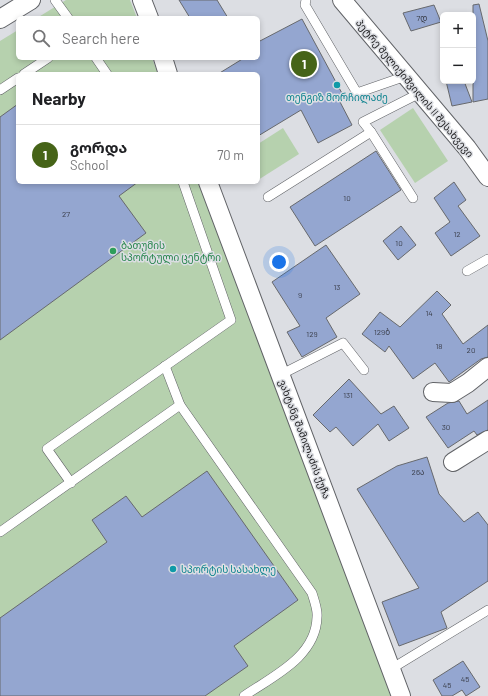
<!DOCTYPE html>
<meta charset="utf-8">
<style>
body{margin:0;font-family:Barlow,"Noto Sans Georgian",sans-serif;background:#f2f2f2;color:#202124}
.controls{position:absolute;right:12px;top:12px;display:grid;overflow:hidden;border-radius:6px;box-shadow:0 2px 6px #0003}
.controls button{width:36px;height:36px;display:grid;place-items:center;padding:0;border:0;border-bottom:1px solid #e0e0e0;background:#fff;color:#202124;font:20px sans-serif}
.you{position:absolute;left:279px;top:262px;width:14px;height:14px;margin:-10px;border:3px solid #fff;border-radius:50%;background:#1a73e8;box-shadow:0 0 0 6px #1a73e833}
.badge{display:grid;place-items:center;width:26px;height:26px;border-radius:50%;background:#466418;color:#fff;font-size:13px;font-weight:700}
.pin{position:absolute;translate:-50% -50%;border:2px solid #fff;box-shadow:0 1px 4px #0006}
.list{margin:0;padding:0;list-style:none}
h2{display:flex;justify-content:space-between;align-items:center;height:52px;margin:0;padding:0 16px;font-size:17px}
h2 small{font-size:13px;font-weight:400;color:#757577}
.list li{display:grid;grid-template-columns:26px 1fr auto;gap:12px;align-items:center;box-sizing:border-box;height:60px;padding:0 16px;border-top:1px solid #e0e0e0}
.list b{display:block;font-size:15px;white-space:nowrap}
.list p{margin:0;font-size:13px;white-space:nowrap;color:#757577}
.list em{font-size:13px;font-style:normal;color:#757577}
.icon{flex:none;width:22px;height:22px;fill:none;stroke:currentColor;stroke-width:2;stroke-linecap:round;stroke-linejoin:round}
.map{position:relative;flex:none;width:488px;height:696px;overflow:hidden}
.search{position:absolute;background:#fff;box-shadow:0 2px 6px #0003;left:16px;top:16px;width:244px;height:44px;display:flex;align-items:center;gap:10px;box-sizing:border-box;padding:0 14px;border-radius:6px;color:#757577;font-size:15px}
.panel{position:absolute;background:#fff;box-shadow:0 2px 6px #0003;left:16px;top:72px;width:244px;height:112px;border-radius:6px}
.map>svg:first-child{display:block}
.green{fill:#b6d1ae}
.building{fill:#94a6d0;stroke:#67696d}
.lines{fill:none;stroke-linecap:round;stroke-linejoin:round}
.service-casing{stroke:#616367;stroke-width:10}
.minor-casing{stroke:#616367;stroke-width:20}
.service{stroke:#fff;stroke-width:9}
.minor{stroke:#fff;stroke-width:18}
.culture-dot{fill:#0f9aa8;stroke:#dcdee3;stroke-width:1.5}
.leisure-dot{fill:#2e9e5b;stroke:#dcdee3;stroke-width:1.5}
.labels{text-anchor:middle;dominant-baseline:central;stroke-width:3;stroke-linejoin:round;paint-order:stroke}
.number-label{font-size:8px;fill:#3a3e4a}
.street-label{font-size:10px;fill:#1c1c1e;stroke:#dcdee3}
.culture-label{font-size:10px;fill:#0d838f;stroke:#dcdee3}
.leisure-label{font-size:10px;fill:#27864d;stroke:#dcdee3;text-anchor:start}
</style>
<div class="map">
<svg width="488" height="696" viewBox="0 0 488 696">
<rect width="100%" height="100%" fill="#dcdee3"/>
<g class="green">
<polygon points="66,0 130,0 137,18 37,18"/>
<polygon points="18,30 18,58 152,58 158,74 18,74 18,182 199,182 393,696 0,696 0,41"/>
<polygon points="413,108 448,161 415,183 380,130"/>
<polygon points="283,128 299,154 258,180 258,144"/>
</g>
<g class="building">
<polygon points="179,0 217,0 228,18 190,18"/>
<polygon points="479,4 488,41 488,99 473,102 473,5"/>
<polygon points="434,5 441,22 411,31 403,13"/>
<polygon points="302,19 344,97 339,100 352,125 318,143 301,110 258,136 258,74 218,74 244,58 258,58 258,42"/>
<polygon points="446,81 464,81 472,102 452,106"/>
<polygon points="18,104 18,182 138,182 119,196 146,233 0,340 0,117"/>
<polygon points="376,151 401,190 315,246 290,207"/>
<polygon points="454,182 466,200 458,206 480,236 451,256 435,233 450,222 434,198"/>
<polygon points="401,226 416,245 398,260 383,241"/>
<polygon points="326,245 360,294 326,318 337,337 302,357 287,332 300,326 272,282"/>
<polygon points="437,291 451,305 442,314 463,344 488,325 488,357 481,359 449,382 435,363 413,379 389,346 385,352 362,334 380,312 400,327"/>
<polygon points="349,379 381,414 394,406 409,428 389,441 378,424 353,446 336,427 330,432 313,415"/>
<polygon points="488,400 488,430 477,435 474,431 448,448 426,417 448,403 459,401 467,414"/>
<polygon points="427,457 439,494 464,522 478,512 488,525 488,581 441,612 447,628 399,646 382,602 419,588 357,489 397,466"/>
<polygon points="207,471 298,600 234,646 248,666 205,696 0,696 0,618 107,542 92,520 126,496 142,517"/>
<polygon points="463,661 480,687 466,696 462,690 452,696 442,696 433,680"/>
</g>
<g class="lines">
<defs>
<g id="service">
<polyline points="55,0 68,18"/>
<polyline points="306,0 305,5 357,93 406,76"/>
<polyline points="96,58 107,74"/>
<polyline points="24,74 48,58"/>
<polyline points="0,90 18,78"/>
<polyline points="371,132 363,122 420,93"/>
<polyline points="268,197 371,132 413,198"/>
<polyline points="467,271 488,259"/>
<polyline points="165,366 180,405"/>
<polyline points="280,375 343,343 364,370"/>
<polyline points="71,483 47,449 231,320 183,182"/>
<path d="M0 532 180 405 312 593C314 600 318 610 317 617 316 657 273 676 244 696"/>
<polyline points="391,669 488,610"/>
</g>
<g id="minor">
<polyline points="142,0 149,18"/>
<polyline points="342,0 467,148 488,177"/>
<polyline points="0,19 31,0"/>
<polyline points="163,58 168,74"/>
<polyline points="208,182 401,696"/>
<polyline points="433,392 452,393 468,383 488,367"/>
<polyline points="453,462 488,440"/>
</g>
</defs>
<use href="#service" class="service-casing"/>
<use href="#minor" class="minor-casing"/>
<use href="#service" class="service"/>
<use href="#minor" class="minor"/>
</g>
<g class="culture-dot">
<circle cx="337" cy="85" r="4"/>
<circle cx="173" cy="569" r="4"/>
</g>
<circle class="leisure-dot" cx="113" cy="251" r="4"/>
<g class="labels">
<g class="number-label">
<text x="422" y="18">7დ</text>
<text x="347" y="198">10</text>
<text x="66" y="214">27</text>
<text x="457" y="234">12</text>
<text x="399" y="243">10</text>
<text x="337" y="287">13</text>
<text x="300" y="295">9</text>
<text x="429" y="313">14</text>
<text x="382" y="332">129ბ</text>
<text x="312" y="334">129</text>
<text x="439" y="346">18</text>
<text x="471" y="350">20</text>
<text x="348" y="395">131</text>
<text x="446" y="427">30</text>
<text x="418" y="472">26ა</text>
<text x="465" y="679">45</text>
<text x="447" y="685">45</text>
</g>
<g class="street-label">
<text transform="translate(415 88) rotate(50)">პეტრე მელიქიშვილის II შესახვევი</text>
<text transform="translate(305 439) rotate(69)">ვახტანგ შამილაძის ქუჩა</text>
</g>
<g class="culture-label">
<text x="337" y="97">თენგიზ მორჩილაძე</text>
<text x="181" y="569" text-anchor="start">სპორტის სასახლე</text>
</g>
<g class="leisure-label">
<text x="121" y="245">ბათუმის<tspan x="121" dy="12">სპორტული ცენტრი</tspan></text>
</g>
</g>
</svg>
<div class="controls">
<button>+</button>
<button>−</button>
</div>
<div class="you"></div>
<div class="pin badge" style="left:304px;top:64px">1</div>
<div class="search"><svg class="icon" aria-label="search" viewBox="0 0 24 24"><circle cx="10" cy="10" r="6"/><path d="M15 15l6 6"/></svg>Search here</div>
<section class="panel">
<h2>Nearby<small></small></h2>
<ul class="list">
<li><span class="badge">1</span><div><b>გორდა</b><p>School</p></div><em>70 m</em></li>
</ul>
</section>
</div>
